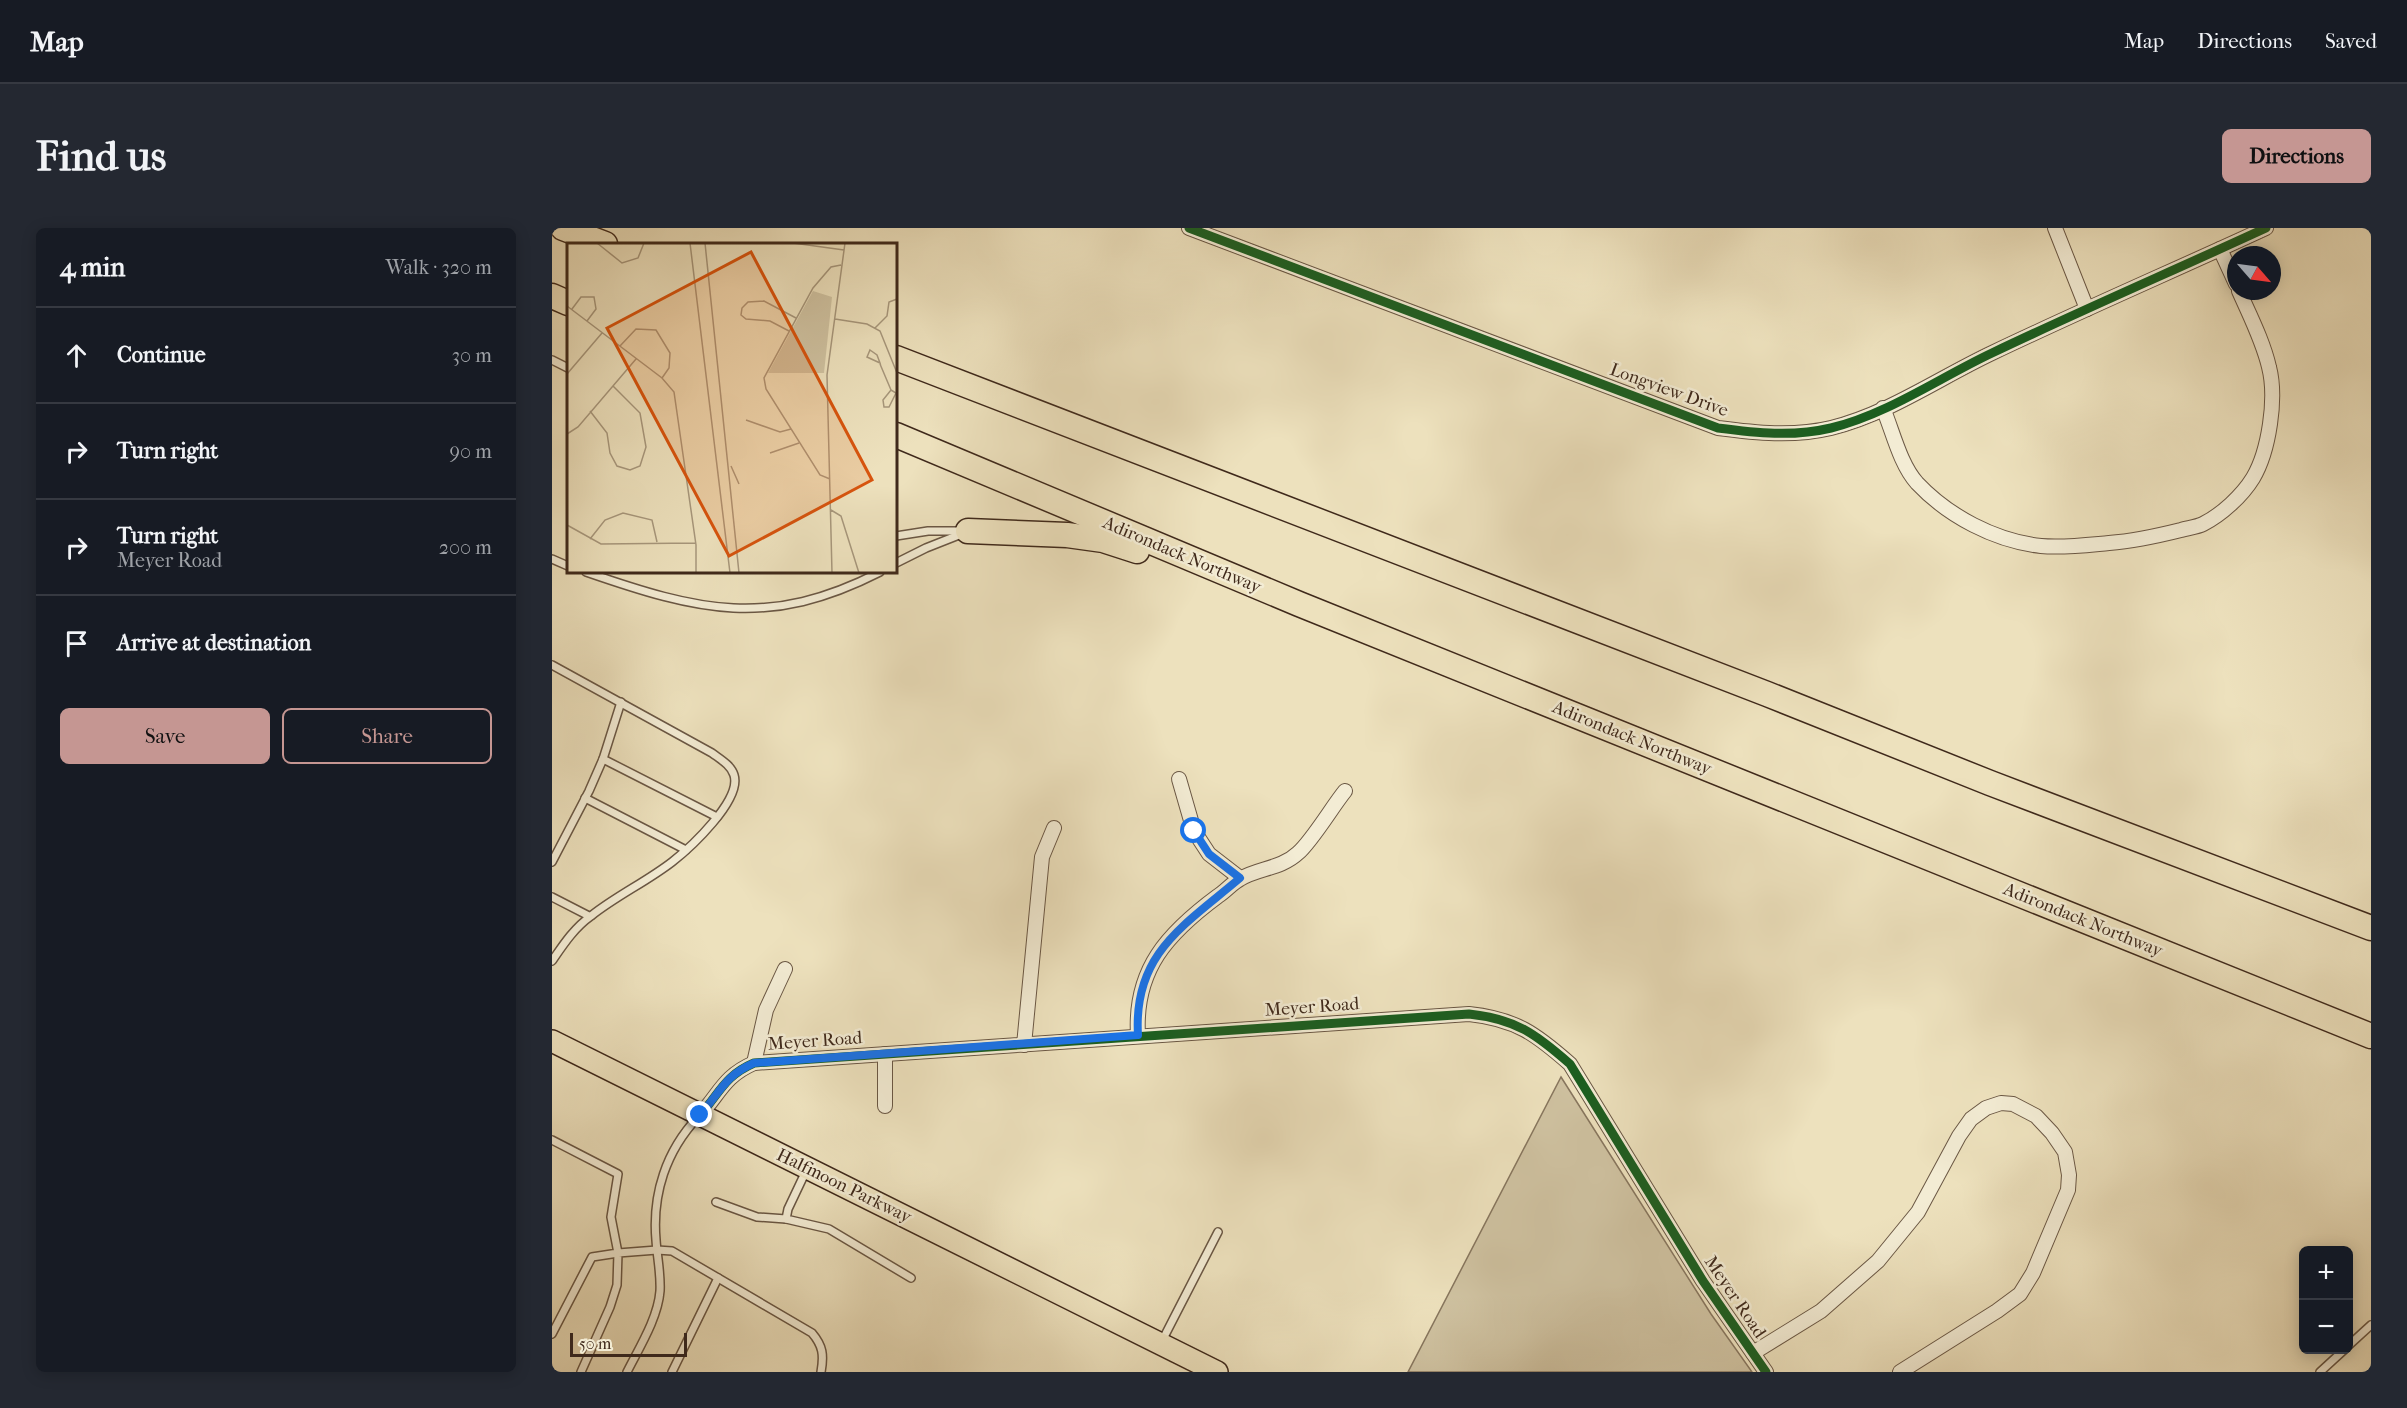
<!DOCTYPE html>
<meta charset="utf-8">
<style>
body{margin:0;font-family:"IM FELL French Canon",serif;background:#242831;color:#f1f3f6}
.controls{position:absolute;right:18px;bottom:18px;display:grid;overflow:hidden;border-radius:9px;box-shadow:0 3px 15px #0003}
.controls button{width:54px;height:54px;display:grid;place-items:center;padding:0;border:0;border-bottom:2px solid #363941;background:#171b24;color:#f1f3f6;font:30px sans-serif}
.compass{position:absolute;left:1675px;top:18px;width:54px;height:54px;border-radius:50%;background:#171b24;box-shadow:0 3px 15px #0003;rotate:118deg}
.scale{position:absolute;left:18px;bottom:15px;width:117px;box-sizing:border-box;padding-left:6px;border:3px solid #3f291b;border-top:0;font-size:16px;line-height:21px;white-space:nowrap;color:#3f291b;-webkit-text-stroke:4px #f3ecd4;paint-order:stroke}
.stop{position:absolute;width:18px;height:18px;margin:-14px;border:4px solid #1a73e8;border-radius:50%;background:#fff}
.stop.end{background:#1a73e8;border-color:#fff;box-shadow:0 2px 6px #0008}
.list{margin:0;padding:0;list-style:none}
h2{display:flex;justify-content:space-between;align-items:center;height:78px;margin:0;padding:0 24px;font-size:26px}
h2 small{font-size:20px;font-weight:400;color:#9ea1a6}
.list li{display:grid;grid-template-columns:39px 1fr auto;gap:18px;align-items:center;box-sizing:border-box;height:96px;padding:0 24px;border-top:2px solid #363941}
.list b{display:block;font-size:22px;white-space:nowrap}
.list p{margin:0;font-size:20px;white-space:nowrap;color:#9ea1a6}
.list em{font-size:20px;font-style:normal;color:#9ea1a6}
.actions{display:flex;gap:12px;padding:18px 24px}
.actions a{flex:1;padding:14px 0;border:2px solid #c59692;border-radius:9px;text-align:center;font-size:21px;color:#c59692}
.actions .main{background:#c59692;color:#111}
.icon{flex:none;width:33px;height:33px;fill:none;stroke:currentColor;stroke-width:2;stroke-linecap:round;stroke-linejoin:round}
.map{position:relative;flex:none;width:1819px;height:1144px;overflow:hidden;border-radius:9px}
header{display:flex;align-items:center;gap:36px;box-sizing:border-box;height:84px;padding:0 30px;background:#171b24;border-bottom:2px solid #363941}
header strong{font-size:28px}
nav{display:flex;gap:33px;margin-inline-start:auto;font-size:21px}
.intro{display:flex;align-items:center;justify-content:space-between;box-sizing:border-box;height:144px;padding:0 36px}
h1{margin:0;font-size:42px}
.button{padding:15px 27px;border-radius:9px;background:#c59692;color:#111;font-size:21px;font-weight:700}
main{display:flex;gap:36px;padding:0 36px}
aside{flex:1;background:#171b24;border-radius:9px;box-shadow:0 3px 15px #0003}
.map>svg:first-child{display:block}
.green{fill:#cfc2a1;stroke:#87765e;stroke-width:1.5}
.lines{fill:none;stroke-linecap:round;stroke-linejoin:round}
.service-casing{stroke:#6a5744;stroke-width:10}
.minor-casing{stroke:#6a5744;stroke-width:16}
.primary-casing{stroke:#3f291b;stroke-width:24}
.motorway-casing{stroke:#3f291b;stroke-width:27}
.path{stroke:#3f291b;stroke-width:3;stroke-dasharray:4.5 3;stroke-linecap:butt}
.service{stroke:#f3ecd4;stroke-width:7}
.minor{stroke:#f3ecd4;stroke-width:14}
.primary{stroke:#ede1bd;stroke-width:21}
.motorway{stroke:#ede1bd;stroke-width:24}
.cycleway-casing{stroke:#f3ecd4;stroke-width:13}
.cycleway{stroke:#1b5e20;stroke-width:9}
.route{stroke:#1a73e8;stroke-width:8}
.labels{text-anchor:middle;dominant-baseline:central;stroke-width:5;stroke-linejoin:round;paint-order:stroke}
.street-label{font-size:18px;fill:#3f291b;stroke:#f3ecd4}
.inset-road{fill:none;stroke:#a7977c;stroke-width:1.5}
.view{fill:#d7540e;fill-opacity:0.15;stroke:#d7540e;stroke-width:3}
.inset-edge{fill:none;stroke:#3f291b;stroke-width:3}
</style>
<header>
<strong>Map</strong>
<nav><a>Map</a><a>Directions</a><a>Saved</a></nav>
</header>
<div class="intro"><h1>Find us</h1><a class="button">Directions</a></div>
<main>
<aside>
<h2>4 min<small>Walk · 320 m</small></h2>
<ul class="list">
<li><svg class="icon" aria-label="ahead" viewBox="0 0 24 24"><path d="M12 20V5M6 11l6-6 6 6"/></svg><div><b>Continue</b></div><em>30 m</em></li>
<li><svg class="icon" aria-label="right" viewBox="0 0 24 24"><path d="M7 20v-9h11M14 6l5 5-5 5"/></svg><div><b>Turn right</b></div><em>90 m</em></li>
<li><svg class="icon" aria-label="right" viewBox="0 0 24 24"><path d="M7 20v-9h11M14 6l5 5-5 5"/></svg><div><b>Turn right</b><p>Meyer Road</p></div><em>200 m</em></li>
<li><svg class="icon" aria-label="arrive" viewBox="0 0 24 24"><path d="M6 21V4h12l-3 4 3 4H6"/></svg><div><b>Arrive at destination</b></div></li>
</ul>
<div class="actions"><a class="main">Save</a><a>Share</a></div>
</aside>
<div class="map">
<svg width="1819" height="1144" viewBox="0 0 1819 1144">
<rect width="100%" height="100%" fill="#ede1bd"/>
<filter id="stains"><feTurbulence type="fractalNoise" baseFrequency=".00333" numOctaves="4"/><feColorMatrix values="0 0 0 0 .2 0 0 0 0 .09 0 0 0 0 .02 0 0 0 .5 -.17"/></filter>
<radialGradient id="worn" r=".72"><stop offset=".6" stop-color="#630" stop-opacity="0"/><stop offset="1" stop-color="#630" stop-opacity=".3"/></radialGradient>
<polygon class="green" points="1009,849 1159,1086 1200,1144 856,1144"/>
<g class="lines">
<defs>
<g id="service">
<polyline points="0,132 16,140"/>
<polyline points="344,308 376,303 410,303"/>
<polyline points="0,331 16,338"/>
<polyline points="344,335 374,320 412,305"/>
<path d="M34 344C147 383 216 401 328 344"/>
<path d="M0 437 160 525C168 531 179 537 182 547 190 572 138 620 120 634 94 654 64 668 39 688 22 700 11 717 0 733"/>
<polyline points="69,474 51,531 165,589"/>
<polyline points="33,570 134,622"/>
<polyline points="0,634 37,563 51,531"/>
<polyline points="0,669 37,688"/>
<polyline points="0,912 66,946 59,989 66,1025 40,1029 0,1106"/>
<polyline points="254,943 236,981 234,991 277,1001 359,1050"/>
<polyline points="164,974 205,989 234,991"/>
<polyline points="610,1113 666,1004"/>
<polyline points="1796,1118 1819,1097"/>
<path d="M29 1144 58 1079 65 1057 66 1025 105 1022 120 1023 260 1105C271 1118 272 1127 269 1144"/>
<path d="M75 1144C87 1120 106 1090 108 1063 109 1046 105 1028 104 1012 100 966 114 923 146 889"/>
<polyline points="120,1144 166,1050"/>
<polyline points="1768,1144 1792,1122"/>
</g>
<g id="minor">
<path d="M637 0 1166 200C1204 205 1241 209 1279 200 1336 186 1387 150 1440 125 1530 82 1623 42 1714 0"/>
<polyline points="1503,0 1535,81"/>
<polyline points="1668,21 1684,56"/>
<path d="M1331 180C1341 204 1348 236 1365 255 1396 288 1443 313 1489 318 1512 320 1535 317 1557 315 1582 313 1605 308 1629 302 1636 300 1645 299 1651 296 1669 287 1690 268 1701 250 1717 223 1725 170 1717 139 1711 113 1698 88 1687 63"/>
<polyline points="627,551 642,603 657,626 688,650"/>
<path d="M586 807C582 741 616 705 666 668 674 663 680 655 688 651 706 640 729 641 746 625 760 613 780 579 793 563"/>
<polyline points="472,817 490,629 502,600"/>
<polyline points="333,826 333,878"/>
<polyline points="202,835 214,782 233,741"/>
<path d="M148 887C168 865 172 848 202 835L917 786C964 791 984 806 1018 836L1151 1053 1214 1144"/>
<polyline points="1201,1125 1269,1083 1326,1033 1366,984 1407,908 1419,891 1434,880 1449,875 1461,876 1484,888 1500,905 1513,924 1517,947 1516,962 1481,1045 1468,1066 1445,1083 1348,1144"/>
</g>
<polyline id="primary" points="0,813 665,1144"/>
<g id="motorway">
<polyline points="11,0 53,16"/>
<polyline points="0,68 16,75"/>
<polyline points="344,130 1215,466 1438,555 1819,700"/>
<polyline points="344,207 747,376 1819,808"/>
<polyline points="416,303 515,307 551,312 585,323"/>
</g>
</defs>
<use href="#service" class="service-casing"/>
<use href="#minor" class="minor-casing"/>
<use href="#primary" class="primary-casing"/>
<use href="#motorway" class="motorway-casing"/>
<polyline class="path" points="14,212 16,212"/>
<use href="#service" class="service"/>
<use href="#minor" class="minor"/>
<use href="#primary" class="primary"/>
<use href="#motorway" class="motorway"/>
<defs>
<g id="cycleway">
<path d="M637 0 1166 200C1204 205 1241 209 1279 200 1336 186 1387 150 1440 125 1530 82 1623 42 1714 0"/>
<path d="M148 887C168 865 172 848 202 835L917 786C964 791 984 806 1018 836L1151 1053 1214 1144"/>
</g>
</defs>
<use href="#cycleway" class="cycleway-casing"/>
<use href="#cycleway" class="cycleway"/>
</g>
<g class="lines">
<path class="route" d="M148 887C168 865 172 848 202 835L586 807C581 725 633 697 688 650L657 626 642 603"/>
</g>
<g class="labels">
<g class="street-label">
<text transform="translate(1117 162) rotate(20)">Longview Drive</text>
<text transform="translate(630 327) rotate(23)">Adirondack Northway</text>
<text transform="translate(1080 510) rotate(22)">Adirondack Northway</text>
<text transform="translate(1531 692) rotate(22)">Adirondack Northway</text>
<text transform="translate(760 779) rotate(-4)">Meyer Road</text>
<text transform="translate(263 813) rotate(-4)">Meyer Road</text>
<text transform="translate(292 958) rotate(26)">Halfmoon Parkway</text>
<text transform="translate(1183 1069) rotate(56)">Meyer Road</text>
</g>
</g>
<g transform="translate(15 15)">
<rect width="330" height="330" fill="#ede1bd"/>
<path d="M246 48 265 54 257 130H201Z" fill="#cfc2a1"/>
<path class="inset-road" d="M30 0 55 20 71 15 77 0M123 0 163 330M138 0 172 330M226 0 277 7M0 63 95 135 107 149 129 302V330M5 66 14 54H27L29 66 20 78M268 76 300 81 313 88 330 130M308 85 320 73 322 59 330 56M222 88 203 78 179 76 174 72 175 65 181 59 197 58 229 75M53 103 69 86 89 87 103 110 102 125 95 135M303 107 310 112 313 120 300 114ZM313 121 324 147M0 131 35 90M324 147 329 150 322 164H317L316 157ZM23 168 40 190 43 210 50 223 63 227 73 223 79 204 73 170 46 143M179 177 213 189 224 186M0 191 11 184 69 116M203 210 232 200M164 223 172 241M263 236 253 232 199 146 197 135 246 45 264 24 274 22M264 267 274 273 292 330M0 282 34 301 129 300M23 296 38 277 56 270 85 277 90 299M265 330 260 132 278 0"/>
<path class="view" d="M184 9 305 237 162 313 40 85Z"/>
<rect width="330" height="330" class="inset-edge"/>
</g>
<rect width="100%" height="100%" filter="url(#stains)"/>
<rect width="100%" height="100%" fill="url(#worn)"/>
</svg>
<div class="controls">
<button>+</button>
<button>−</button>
</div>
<svg class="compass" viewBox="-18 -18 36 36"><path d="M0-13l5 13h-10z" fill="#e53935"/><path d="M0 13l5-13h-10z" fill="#9ea1a6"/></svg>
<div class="scale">50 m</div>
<div class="stop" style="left:642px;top:603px"></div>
<div class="stop end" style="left:148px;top:887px"></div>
</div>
</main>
